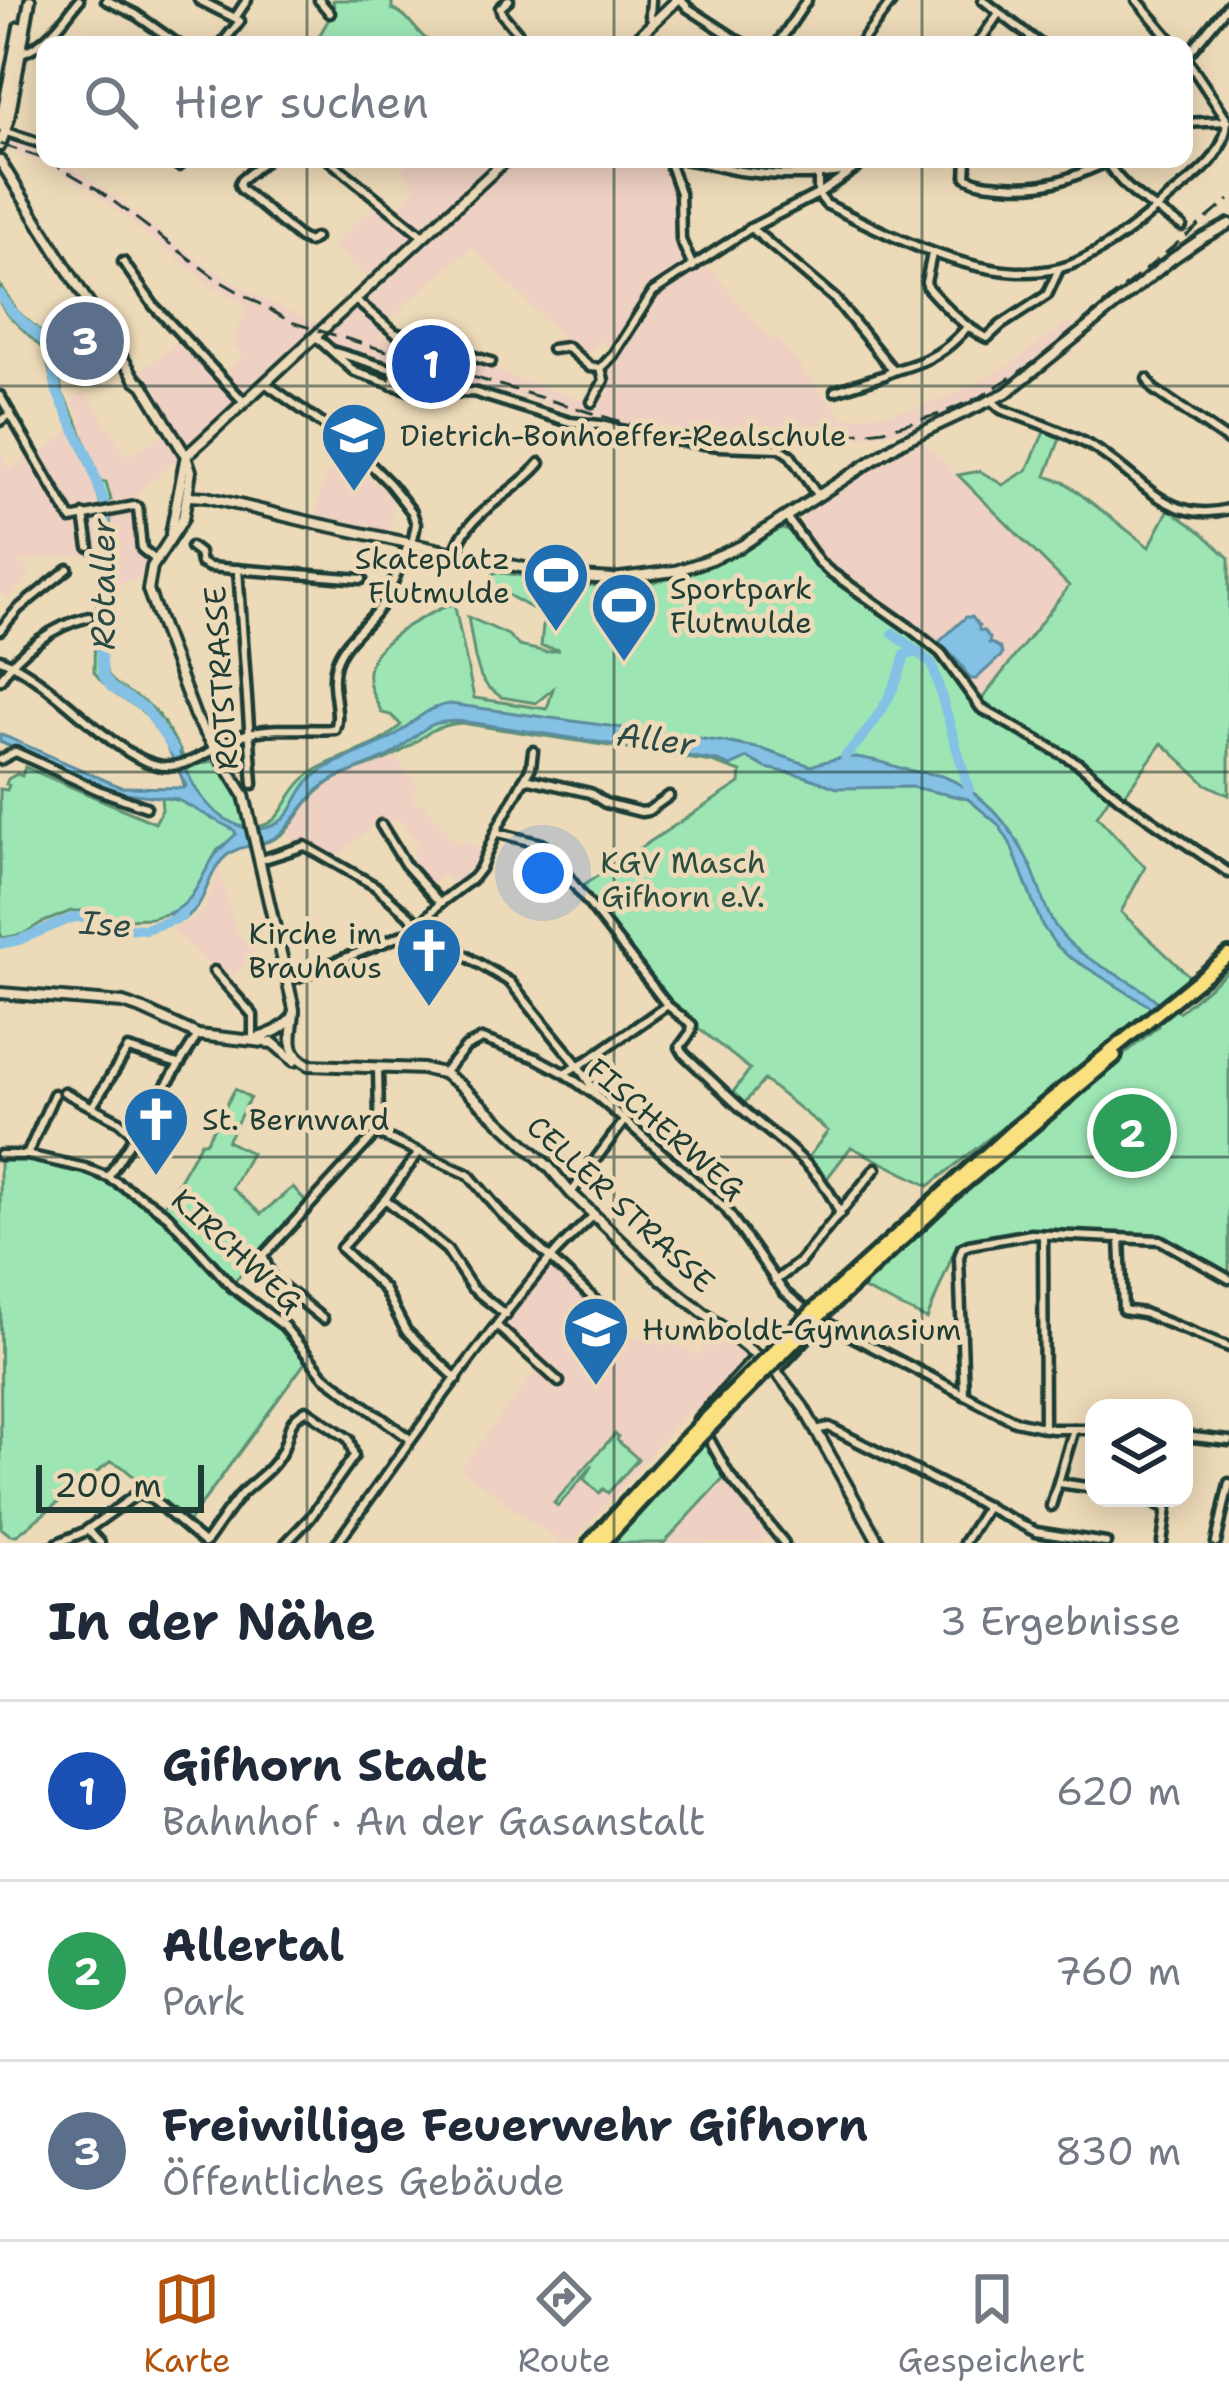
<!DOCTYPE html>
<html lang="de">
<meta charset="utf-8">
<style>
body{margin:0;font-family:"Shantell Sans",sans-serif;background:#f2f2f3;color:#1f2937}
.controls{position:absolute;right:36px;bottom:36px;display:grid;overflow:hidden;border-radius:24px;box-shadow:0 6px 30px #0003}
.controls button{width:108px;height:108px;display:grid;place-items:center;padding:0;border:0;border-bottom:3px solid #e0e1e3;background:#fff;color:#1f2937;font:60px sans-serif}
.scale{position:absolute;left:36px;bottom:30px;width:168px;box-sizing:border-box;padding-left:12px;border:6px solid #1f3d34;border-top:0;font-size:33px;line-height:42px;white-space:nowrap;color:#1f3d34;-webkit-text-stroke:9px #eddab8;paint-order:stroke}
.you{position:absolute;left:543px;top:873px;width:42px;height:42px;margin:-30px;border:9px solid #fff;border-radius:50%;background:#1a73e8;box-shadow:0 0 0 18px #1a73e833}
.badge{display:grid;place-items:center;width:78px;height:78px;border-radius:50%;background:#b45309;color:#fff;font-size:39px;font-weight:700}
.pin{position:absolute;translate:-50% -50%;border:6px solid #fff;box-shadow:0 3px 12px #0006}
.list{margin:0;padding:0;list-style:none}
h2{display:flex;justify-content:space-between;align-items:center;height:156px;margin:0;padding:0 48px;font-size:51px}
h2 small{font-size:39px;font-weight:400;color:#747a83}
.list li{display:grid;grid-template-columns:78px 1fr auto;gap:36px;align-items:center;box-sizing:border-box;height:180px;padding:0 48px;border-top:3px solid #e0e1e3}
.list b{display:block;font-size:45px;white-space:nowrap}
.list p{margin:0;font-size:39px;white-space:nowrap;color:#747a83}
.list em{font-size:39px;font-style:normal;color:#747a83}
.icon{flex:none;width:66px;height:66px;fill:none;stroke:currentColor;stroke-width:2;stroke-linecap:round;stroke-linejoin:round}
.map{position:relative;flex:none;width:1229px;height:1543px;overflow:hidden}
.search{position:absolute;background:#fff;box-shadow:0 6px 30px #0003;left:36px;right:36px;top:36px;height:132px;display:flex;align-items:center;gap:30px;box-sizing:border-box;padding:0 42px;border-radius:24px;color:#747a83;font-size:45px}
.sheet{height:696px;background:#fff}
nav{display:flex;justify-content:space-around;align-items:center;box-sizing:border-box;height:168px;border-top:3px solid #e0e1e3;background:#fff;font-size:33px;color:#747a83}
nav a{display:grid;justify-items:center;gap:6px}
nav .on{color:#b45309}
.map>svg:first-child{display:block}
.built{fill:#eed1c2}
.green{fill:#9de6b4;stroke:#5e9274;stroke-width:3}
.water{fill:#84c1e4;stroke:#5c8c9e;stroke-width:3}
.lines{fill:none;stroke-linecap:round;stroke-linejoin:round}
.river{stroke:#84c1e4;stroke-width:10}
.minor-casing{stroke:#1f3d34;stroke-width:15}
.tertiary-casing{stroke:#1f3d34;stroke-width:16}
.trunk-casing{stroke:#1f3d34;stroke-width:20}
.minor{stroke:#eddab8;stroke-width:6}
.tertiary{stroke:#eddab8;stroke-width:8}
.trunk{stroke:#fbe080;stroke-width:10}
.rail{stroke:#1f3d34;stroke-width:3;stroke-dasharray:18 9;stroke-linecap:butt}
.trunk-bridge-casing{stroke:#1f3d34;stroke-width:20;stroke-linecap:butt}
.trunk-bridge{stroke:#fbe080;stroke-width:10}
.grid{fill:none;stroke:#1f3d34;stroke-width:3;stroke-opacity:0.55}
.labels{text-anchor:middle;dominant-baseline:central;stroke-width:10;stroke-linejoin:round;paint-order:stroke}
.poi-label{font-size:30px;fill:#1f3d34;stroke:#eddab8;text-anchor:start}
.street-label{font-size:30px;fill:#1f3d34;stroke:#eddab8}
.park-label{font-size:30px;fill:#2c4e41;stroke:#eddab8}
.water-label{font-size:33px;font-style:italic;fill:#294a46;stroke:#eddab8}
</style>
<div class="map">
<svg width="1229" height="1543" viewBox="0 0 1229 1543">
<rect width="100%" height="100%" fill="#eddab8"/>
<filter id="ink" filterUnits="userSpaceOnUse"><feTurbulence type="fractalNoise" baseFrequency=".00833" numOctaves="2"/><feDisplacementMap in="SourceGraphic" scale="24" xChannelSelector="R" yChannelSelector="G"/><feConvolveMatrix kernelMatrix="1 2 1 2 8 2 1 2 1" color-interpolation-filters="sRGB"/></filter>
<g filter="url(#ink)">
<g class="built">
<polygon points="0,136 45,151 45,159 58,159 92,180 199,261 257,296 318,324 367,278 333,245 376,203 391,215 416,188 401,171 405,167 402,164 403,159 678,159 664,167 675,196 674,237 685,265 651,288 611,349 601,340 583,358 472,247 386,322 378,339 393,336 593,404 661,287 703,260 772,341 777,338 843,419 914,409 943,399 1007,367 1067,322 1077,332 1028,369 979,400 935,418 903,430 861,438 791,443 714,442 647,433 489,388 425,391 356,369 324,338 313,333 192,444 183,446 140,371 182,340 220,378 243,355 232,344 247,306 213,287 90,189 43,163 0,149"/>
<polygon points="85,391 127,457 165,434 179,457 138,493 131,503 140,552 148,562 143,577 115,586 114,566 105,558 89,554 18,562 32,572 9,599 0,593 0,453 4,454 4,464 11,470 27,455 31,461 82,421 71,402"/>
<polygon points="921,439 1069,586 981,701 941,648 831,567 802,526 804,515 815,506"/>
<polygon points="343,452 393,499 389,536 318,517 320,490 329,470"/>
<polygon points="394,755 417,785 411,797 419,805 423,803 456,843 466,841 484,852 476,872 457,888 444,874 429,887 409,864 414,860 414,849 419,844 398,819 385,827 379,821 335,858 307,841 295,843 284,831 297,812 321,788 349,773"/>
<polygon points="219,869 236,933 256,952 233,976 225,969 219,974 171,928 191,921 205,907"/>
<polygon points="551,1265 635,1340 642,1334 653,1343 664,1334 698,1356 717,1332 750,1358 695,1414 689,1410 573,1543 561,1543 460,1469 539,1367 499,1331"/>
<polygon points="725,1477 770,1533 761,1543 664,1543"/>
</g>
<g class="green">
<path d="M333 0H392V9C411 14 417 38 436 45H314L334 10Z"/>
<path d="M0 285 18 312 48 338 56 354 62 393 78 423 101 483 106 482 111 500 107 502C110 518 112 533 112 549 110 584 95 636 106 670 112 690 142 695 155 711 169 728 179 747 188 767L213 761C232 777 240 804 248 828 284 827 281 802 302 781 330 754 375 753 401 725L391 715 382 713C375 698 365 683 370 666 378 637 429 613 454 603L474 698 547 709 553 689 536 703 501 697 488 687 481 677 475 658 468 617 508 635 519 646 546 652 560 650 541 646 544 615 492 586 494 572C516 574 537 580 559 583 649 594 706 575 781 529L795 532 825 573 910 628 939 657 976 707 1069 586 958 475 980 471 1003 485 1027 470 1045 430 1061 436 1046 476 1066 483 1149 547 1169 509 1202 533 1229 558V795L1206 784 1162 743 1123 797 1111 795 1097 816 1145 867 1121 912 1189 976 1188 979 1165 999 1179 1012 1229 970V1276L1160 1237 1006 1233 957 1244 927 1319 857 1286 942 1208 1158 1026 1146 1013 929 1186 851 1147 825 1181 807 1159 828 1131 764 1080 743 1105 731 1095 750 1069 666 1003 579 888 740 783 741 772 712 762 461 723C424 727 424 740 395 755 373 767 346 770 326 785 289 812 302 837 248 847L236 835 217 851 192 897 178 911 151 918 126 919 91 911H71L41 923 23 934 3 938 0 933V789L7 790 9 785 6 784 8 779 17 774 22 776 25 767 155 823 162 810 161 797 186 802C185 772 167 737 146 715 137 705 124 701 114 693 106 687 100 679 94 672L95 615 105 551 100 502 91 472 53 387 45 351 7 314 0 303Z"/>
<polygon points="235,1089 250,1098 227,1141 251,1153 232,1188 261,1214 293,1187 308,1204 233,1283 164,1206 201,1142 206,1142"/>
<path d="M0 1159C61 1160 125 1181 169 1224 190 1244 205 1267 225 1287 243 1304 268 1313 285 1331 293 1340 300 1351 307 1360L189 1521 121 1466 111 1461 17 1535H10L1 1528Z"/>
<polygon points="615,1434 618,1437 617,1440 638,1459 608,1493 603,1489 599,1493 584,1479 593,1465 558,1506 554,1503"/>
<polygon points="703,1439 725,1477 664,1543 607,1543"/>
</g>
<g class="water">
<path d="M966 617H972L979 626V630L984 631 990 638 989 643C996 644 1002 648 1002 655L976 679H970L962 666 939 642Z"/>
<path d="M450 704 725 742 762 749 811 766C848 752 864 756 900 768 914 773 931 772 945 777 986 794 1014 829 1032 869 1042 893 1045 915 1062 935 1089 967 1131 976 1160 1004L1154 1009 1068 956 1055 944 1042 925 1010 843 998 824 968 799 912 787 837 788 804 776 766 768 748 758 730 766 718 761 475 723C463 721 450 720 438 723 421 727 407 745 392 754 368 768 338 772 317 791 303 804 289 830 274 838 257 847 237 844 223 859 201 883 210 910 174 923L169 913C195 904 199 878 214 857 220 848 228 842 236 834L234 830 176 799 117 792 0 742V734L121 787 184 788 186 786 165 742 171 737C182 753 185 771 195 787 212 815 248 842 279 822 295 812 297 790 312 778 335 758 368 752 394 736 413 723 426 707 450 704Z"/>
</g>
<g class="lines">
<g class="river">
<polyline points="0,294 10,310 46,343 51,352 57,392 88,457 104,502 107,554 99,623 103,675 111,687 146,709 174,750"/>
<polyline points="893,633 932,664 969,790"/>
<path d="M845 756C874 727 895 694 905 655L920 652"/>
<polyline points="0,944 19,940 74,917 93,918 129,928 145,929 182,917"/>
</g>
<defs>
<g id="minor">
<polyline points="106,0 135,14 179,45"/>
<polyline points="199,0 235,18"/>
<polyline points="319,0 330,13"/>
<polyline points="509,0 500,8 502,14 528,45"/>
<polyline points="651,0 650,15 653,23"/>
<polyline points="681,0 688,8 745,45"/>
<polyline points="983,0 1041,45"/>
<polyline points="1137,0 1175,45"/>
<polyline points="221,45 240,21 235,18 247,0"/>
<polyline points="777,45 807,0"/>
<polyline points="859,45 893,0"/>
<polyline points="977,45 999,13"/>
<path d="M21 53C45 46 64 20 79 0"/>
<polyline points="1184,55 1228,121"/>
<polyline points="1186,57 1229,4"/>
<polyline points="6,132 37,142"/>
<polyline points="267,159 241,180 239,184 241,189 300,238 309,242 315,238"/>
<polyline points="328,159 423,236"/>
<polyline points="668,159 680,193 681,240 693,267"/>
<path d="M683 159C703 162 721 168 740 171 776 176 812 177 847 171"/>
<path d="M967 159 966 177C979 184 990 184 1004 185 1046 189 1069 179 1107 162"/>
<path d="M1107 162C1125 193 1153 207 1182 226"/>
<polyline points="179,166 186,159"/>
<path d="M818 176V194L826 204C891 236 995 292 1070 265 1106 251 1140 223 1169 198 1195 176 1225 158 1227 121L1184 123"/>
<polyline points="751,228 835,299 892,369"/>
<path d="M932 254 926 282 928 288C945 307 965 328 987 338L1001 325 1047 295 1059 269"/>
<polyline points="123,262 154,306 244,402"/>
<polyline points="354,299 395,333 491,362"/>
<polyline points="315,336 355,372 418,393 473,392 570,422 600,425 651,437 719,446 780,448 790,455 818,496"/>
<polyline points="552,349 567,347 590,367 601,368"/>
<polyline points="335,352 391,369 395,376 392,385"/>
<polyline points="1147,379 1153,389 1229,441"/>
<polyline points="265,383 349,443 390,484 412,512 416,524 412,544"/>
<path d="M835 391 885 375C895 369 905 368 915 364 938 356 953 344 968 326"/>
<polyline points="0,396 71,519 134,506 138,508 142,549 156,560"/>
<path d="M992 401 1001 409C1029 420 1062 430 1089 445 1138 472 1165 526 1229 509"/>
<polyline points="592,402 604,380 601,368 613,355 653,292 751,228 818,194 869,159"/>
<polyline points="0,421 11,414"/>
<polyline points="84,515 89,547"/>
<polyline points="787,518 819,562 829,571 910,628 941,653 981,708 1079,764 1121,799 1229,873"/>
<polyline points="191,547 199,553 201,563 209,567 362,579"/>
<path d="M455 554C465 512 514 495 540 463"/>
<polyline points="238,569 253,784"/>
<polyline points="0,630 18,609 68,569"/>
<path d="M0 659C55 679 115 761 163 766 196 768 221 740 250 733 277 726 308 731 335 729 342 712 329 687 336 664 342 643 363 628 376 612 392 592 399 566 409 543"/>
<path d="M0 680C19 650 55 625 89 617"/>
<polyline points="0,760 15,752 20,754 98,790 146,807"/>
<polyline points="523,781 530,779 590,793 605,803 641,812 648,811 669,796"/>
<polyline points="381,825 405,864 440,903"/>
<path d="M498 833 542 844 546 848 667 1005 692 1025 691 1032 680 1047 684 1054C703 1072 722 1091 741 1108 777 1140 822 1167 840 1214"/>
<polyline points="261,860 305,846 375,886 435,938 510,982 577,1064 597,1095"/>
<polyline points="214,971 253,1015 253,1039"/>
<polyline points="288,981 417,929 440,903 473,878 480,869 499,825 531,767 533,751"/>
<polyline points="443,1073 466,1047 482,1039 536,1058 564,1073 599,1098 725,1208 784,1292 813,1316 1015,1421 1052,1429 1094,1429"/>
<polyline points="564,1073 590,1059 666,1006"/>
<polyline points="64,1092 92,1107"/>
<polyline points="376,1133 469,1175 502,1214 619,1322"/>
<polyline points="134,1134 119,1121 92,1107 126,1052 128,1049 178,1064"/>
<polyline points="419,1152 385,1199 341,1248 384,1289 406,1331 457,1379"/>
<polyline points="0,1155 27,1155 85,1168 108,1177 149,1202 168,1216 232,1287 284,1326 324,1376 410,1439"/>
<polyline points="27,1155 54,1094"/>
<polyline points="108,1177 198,1035"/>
<polyline points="571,1193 624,1121"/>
<polyline points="385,1199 447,1250 472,1288 506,1315"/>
<polyline points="1043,1235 1044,1428"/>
<polyline points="1120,1238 1123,1310 1143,1313 1229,1347"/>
<polyline points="775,1281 800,1262 876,1168"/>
<polyline points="323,1319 272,1278 263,1256 376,1133 379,1118 378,1069"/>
<polyline points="497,1326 559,1382"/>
<polyline points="757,1355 698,1419 729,1475 784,1543"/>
<polyline points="776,1371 822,1322"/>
<polyline points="964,1395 959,1257 962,1248 969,1245 1031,1234 1160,1240 1229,1279"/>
<polyline points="816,1430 829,1427 1036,1532 1106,1543"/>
<polyline points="1184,1436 1229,1441"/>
<polyline points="1059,1483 1094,1488"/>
<polyline points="1151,1502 1167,1508 1162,1543"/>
<polyline points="1051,1506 1074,1429"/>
<polyline points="88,1530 100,1543"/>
<polyline points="58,1543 84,1532 137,1494 152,1499 204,1543"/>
<path d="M205 1543C217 1527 228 1509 241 1494 255 1480 273 1470 282 1451 291 1433 285 1422 306 1410L349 1439 354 1456 310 1518 286 1543"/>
<path d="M337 1543C406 1448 472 1351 548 1261 562 1245 579 1230 594 1215"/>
<polyline points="964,1543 987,1506"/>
<polyline points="1216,1543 1229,1483"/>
</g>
<g id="tertiary">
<polyline points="630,45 677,0"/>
<polyline points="0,126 19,27"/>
<polyline points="0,146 9,119 30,0"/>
<polyline points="0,161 135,378"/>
<path d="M135 379 143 385 186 456 191 471 183 519 152 567 148 590 195 716 244 795 294 1009C294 1033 282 1051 309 1065L424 1069 443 1073 460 1085 549 1167 571 1193 661 1279 776 1371 803 1407 879 1543"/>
<polyline points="186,456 507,159"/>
<polyline points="189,496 206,497 310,522 562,576 613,579 675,571 706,561 741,546 901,442 1006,393 1172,259 1201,239 1229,224"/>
<polyline points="171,533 185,460"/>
<polyline points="0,993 123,1003 144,1010 198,1035 273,1043 294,1061"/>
<path d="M255 1039C272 1033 280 1031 292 1018"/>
</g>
<g id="trunk">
<polyline points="818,1306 1011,1132 1229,955"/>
<polyline points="824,1312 952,1193 1115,1056"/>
<polyline points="590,1543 684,1441"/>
<polyline points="602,1543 690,1447"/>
</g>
</defs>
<use href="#minor" class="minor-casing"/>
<use href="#tertiary" class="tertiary-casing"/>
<use href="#trunk" class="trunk-casing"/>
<use href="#minor" class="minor"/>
<use href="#tertiary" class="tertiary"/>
<use href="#trunk" class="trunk"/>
<g class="rail">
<polyline points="0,144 45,159"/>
<polyline points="45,159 97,189 218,280 291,322 645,429 746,440 814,439 884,430 940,414 982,396 1036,361 1229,200"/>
</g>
<defs>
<g id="trunk-bridge">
<polyline points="684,1441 818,1306"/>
<polyline points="690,1447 824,1312"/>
</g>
</defs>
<use href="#trunk-bridge" class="trunk-bridge-casing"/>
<use href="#trunk-bridge" class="trunk-bridge"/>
</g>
</g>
<path class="grid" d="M307 0V45M614 0V45M922 0V45M307 159V1543M614 159V1543M922 159V1543M0 386H1229M0 772H1229M0 1157H1229"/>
<defs>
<symbol id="school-pin" viewBox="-11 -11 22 30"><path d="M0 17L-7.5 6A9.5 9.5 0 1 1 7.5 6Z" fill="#1f6fb2" stroke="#eddab8"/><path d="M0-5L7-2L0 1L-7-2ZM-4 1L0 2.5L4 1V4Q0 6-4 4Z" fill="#fff"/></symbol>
<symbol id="stadium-pin" viewBox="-11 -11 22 30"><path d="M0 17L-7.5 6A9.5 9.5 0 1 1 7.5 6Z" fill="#1f6fb2" stroke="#eddab8"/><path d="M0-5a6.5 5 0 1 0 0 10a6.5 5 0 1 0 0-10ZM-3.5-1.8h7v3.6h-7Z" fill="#fff"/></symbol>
<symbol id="church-pin" viewBox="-11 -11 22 30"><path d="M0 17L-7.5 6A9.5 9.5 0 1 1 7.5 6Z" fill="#1f6fb2" stroke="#eddab8"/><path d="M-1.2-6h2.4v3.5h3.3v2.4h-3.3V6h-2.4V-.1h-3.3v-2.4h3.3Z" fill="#fff"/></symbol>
</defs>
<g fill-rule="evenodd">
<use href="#school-pin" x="316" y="397" width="76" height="104"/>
<use href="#stadium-pin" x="518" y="537" width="76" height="104"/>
<use href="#stadium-pin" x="586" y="567" width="76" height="104"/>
<use href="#church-pin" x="391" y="912" width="76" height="104"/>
<use href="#church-pin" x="118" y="1081" width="76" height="104"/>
<use href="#school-pin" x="558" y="1291" width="76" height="104"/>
</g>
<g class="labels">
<g class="poi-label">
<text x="400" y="435">Dietrich-Bonhoeffer-Realschule</text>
<text x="510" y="558" text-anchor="end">Skateplatz<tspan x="510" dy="34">Flutmulde</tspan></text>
<text x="670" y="588">Sportpark<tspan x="670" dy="34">Flutmulde</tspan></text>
<text x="382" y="933" text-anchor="end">Kirche im<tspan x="382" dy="34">Brauhaus</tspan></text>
<text x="202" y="1119">St. Bernward</text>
<text x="642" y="1329">Humboldt-Gymnasium</text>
</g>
<g class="street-label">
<text transform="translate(221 678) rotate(-94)">ROTSTRASSE</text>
<text transform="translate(666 1129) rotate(41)">FISCHERWEG</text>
<text transform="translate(621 1204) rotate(43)">CELLER STRASSE</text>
<text transform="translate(237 1251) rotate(43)">KIRCHWEG</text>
</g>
<g class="park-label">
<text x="683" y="862">KGV Masch<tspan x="683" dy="34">Gifhorn e.V.</tspan></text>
</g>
<g class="water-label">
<text transform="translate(103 584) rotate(-90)">Rotaller</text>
<text transform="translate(656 739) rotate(8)">Aller</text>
<text transform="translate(106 924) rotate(5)">Ise</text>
</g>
</g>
</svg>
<div class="controls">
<button><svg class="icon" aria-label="layers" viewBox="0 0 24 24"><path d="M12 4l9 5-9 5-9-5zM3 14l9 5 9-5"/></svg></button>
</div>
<div class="scale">200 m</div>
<div class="you"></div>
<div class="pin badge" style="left:431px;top:364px;background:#1a4fb4">1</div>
<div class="pin badge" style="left:1132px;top:1133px;background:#2e9e5b">2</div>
<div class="pin badge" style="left:85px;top:341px;background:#5c6f8a">3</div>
<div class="search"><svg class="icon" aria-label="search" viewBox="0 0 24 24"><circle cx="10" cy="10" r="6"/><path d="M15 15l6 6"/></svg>Hier suchen</div>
</div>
<section class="sheet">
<h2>In der Nähe<small>3 Ergebnisse</small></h2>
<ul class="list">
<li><span class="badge" style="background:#1a4fb4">1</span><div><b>Gifhorn Stadt</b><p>Bahnhof · An der Gasanstalt</p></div><em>620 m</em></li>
<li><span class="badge" style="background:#2e9e5b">2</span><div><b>Allertal</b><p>Park</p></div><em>760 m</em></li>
<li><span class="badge" style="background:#5c6f8a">3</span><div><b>Freiwillige Feuerwehr Gifhorn</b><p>Öffentliches Gebäude</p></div><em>830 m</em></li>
</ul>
</section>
<nav>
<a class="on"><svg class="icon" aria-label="map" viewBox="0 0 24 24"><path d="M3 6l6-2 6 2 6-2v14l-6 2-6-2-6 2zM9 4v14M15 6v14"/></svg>Karte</a>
<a><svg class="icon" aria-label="directions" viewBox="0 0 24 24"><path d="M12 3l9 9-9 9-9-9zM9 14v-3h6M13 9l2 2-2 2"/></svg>Route</a>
<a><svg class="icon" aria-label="saved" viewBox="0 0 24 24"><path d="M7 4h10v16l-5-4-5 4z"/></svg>Gespeichert</a>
</nav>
